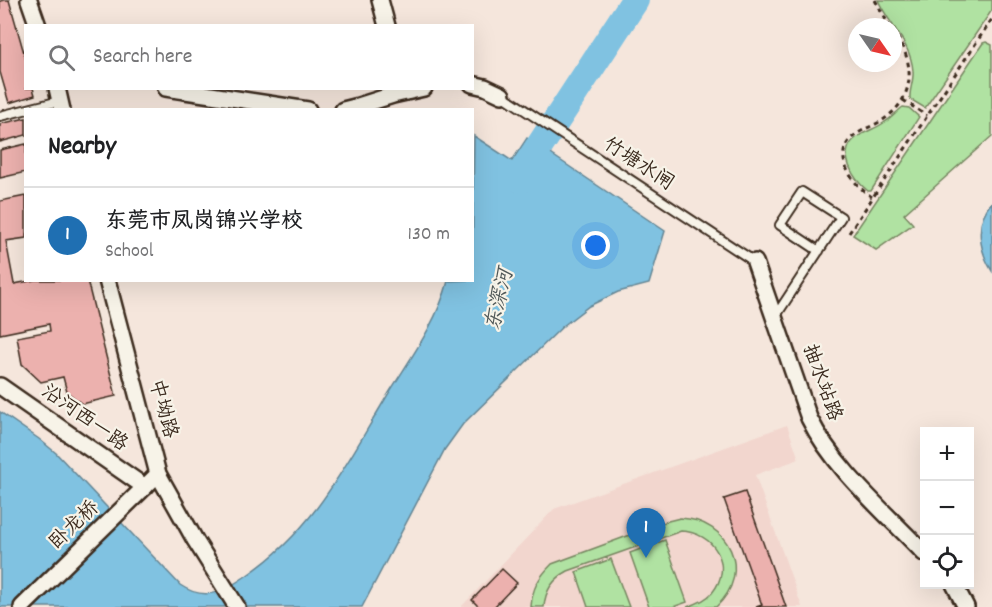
<!DOCTYPE html>
<meta charset="utf-8">
<style>
body{margin:0;font-family:Dekko,"LXGW WenKai TC",sans-serif;background:#f6f6f6;color:#202124}
.controls{position:absolute;right:18px;bottom:18px;display:grid;overflow:hidden;border-radius:0px;box-shadow:0 6px 24px #0002}
.controls button{width:54px;height:54px;display:grid;place-items:center;padding:0;border:0;border-bottom:2px solid #e0e0e0;background:#fff;color:#202124;font:30px sans-serif}
.compass{position:absolute;left:848px;top:18px;width:54px;height:54px;border-radius:50%;background:#fff;box-shadow:0 6px 24px #0002;rotate:124deg}
.you{position:absolute;left:596px;top:246px;width:21px;height:21px;margin:-15px;border:4px solid #fff;border-radius:50%;background:#1a73e8;box-shadow:0 0 0 9px #1a73e833}
.badge{display:grid;place-items:center;width:39px;height:39px;border-radius:50%;background:#1f6fb2;color:#fff;font-size:20px;font-weight:700}
.pin{position:absolute;translate:-50% -50px;filter:drop-shadow(0 2px 3px #0008)}
.pin::after{content:'';position:absolute;top:32px;width:21px;height:18px;background:inherit;clip-path:polygon(0 0,100% 0,50% 100%)}
.list{margin:0;padding:0;list-style:none}
h2{display:flex;justify-content:space-between;align-items:center;height:78px;margin:0;padding:0 24px;font-size:26px}
h2 small{font-size:20px;font-weight:400;color:#757577}
.list li{display:grid;grid-template-columns:39px 1fr auto;gap:18px;align-items:center;box-sizing:border-box;height:96px;padding:0 24px;border-top:2px solid #e0e0e0}
.list b{display:block;font-size:22px;white-space:nowrap}
.list p{margin:0;font-size:20px;white-space:nowrap;color:#757577}
.list em{font-size:20px;font-style:normal;color:#757577}
.icon{flex:none;width:33px;height:33px;fill:none;stroke:currentColor;stroke-width:2;stroke-linecap:round;stroke-linejoin:round}
.map{position:relative;flex:none;width:992px;height:607px;overflow:hidden}
.search{position:absolute;background:#fff;box-shadow:0 6px 24px #0002;left:24px;top:24px;width:450px;height:66px;display:flex;align-items:center;gap:15px;box-sizing:border-box;padding:0 21px;border-radius:0px;color:#757577;font-size:22px}
.panel{position:absolute;background:#fff;box-shadow:0 6px 24px #0002;left:24px;top:108px;width:450px;height:174px;border-radius:0px}
.map>svg:first-child{display:block}
.built{fill:#f2d6ce}
.green{fill:#b0e2a2;stroke:#768660;stroke-width:1.5}
.water{fill:#80c2e1;stroke:#648593;stroke-width:1.5}
.lines{fill:none;stroke-linecap:round;stroke-linejoin:round}
.river{stroke:#80c2e1;stroke-width:28}
.building{fill:#ecb1ae;stroke:#3b2a1e;stroke-width:1.5}
.lane-casing{stroke:#3b2a1e;stroke-width:12}
.street-casing{stroke:#3b2a1e;stroke-width:20}
.path{stroke:#3b2a1e;stroke-width:3;stroke-dasharray:4.5 4.5;stroke-linecap:butt}
.lane{stroke:#f7f3e8;stroke-width:8}
.street{stroke:#f7f3e8;stroke-width:15}
.labels{text-anchor:middle;dominant-baseline:central;stroke-width:4.5;stroke-linejoin:round;paint-order:stroke}
.street-label{font-size:20px;fill:#3b2a1e;stroke:#f7f3e8}
.water-label{font-size:21px;font-style:italic;fill:#505858;stroke:#f7f3e8}
</style>
<div class="map">
<svg width="992" height="607" viewBox="0 0 992 607">
<rect width="100%" height="100%" fill="#f5e6dc"/>
<filter id="ink" filterUnits="userSpaceOnUse"><feTurbulence type="fractalNoise" baseFrequency=".0167" numOctaves="2"/><feDisplacementMap in="SourceGraphic" scale="12" xChannelSelector="R" yChannelSelector="G"/><feConvolveMatrix kernelMatrix="1 2 1 2 8 2 1 2 1" color-interpolation-filters="sRGB"/></filter>
<g filter="url(#ink)">
<polygon class="built" points="787,425 799,459 755,475 802,607 461,607 554,509"/>
<g class="green">
<path d="M878 0H992V10L925 108 910 99C909 90 914 81 913 71 911 43 889 25 878 0Z"/>
<polygon points="986,42 992,45 992,136 904,214 913,224 876,250 853,235 983,43"/>
<path d="M903 107 909 108 919 117 871 191H868C854 180 836 153 856 138 865 131 876 129 885 122 892 118 897 111 903 107Z"/>
<path d="M680 518C729 520 754 572 716 607H687C696 604 706 600 712 593 735 565 713 532 681 531L568 571C553 579 545 590 544 607H531C532 588 539 577 552 564L668 521Z"/>
<polygon points="665,540 687,602 673,607 649,607 630,553"/>
<polygon points="611,559 629,607 588,607 576,572"/>
</g>
<g class="water">
<path d="M474 136 512 161 527 138 665 231 649 284 618 292 589 306 563 326 463 424 445 449 362 607H0V412L39 439 56 453 180 585C205 602 223 592 246 576 313 531 344 468 384 401 407 363 437 324 448 281L472 280Z"/>
<path d="M992 202V271C979 250 974 222 992 202Z"/>
</g>
<g class="lines">
<polyline class="river" points="521,179 522,173 635,0"/>
</g>
<g class="building">
<polygon points="4,0 9,0 26,60 26,88 33,88 35,95 9,103 0,72 0,1"/>
<polygon points="26,118 26,135 0,142 0,124"/>
<polygon points="26,144 26,172 0,178 0,150"/>
<polygon points="26,196 26,238 6,241 14,284 35,280 87,280 116,396 82,404 67,392 63,377 41,382 22,364 17,337 50,331 49,324 0,334 0,201"/>
<polygon points="745,492 786,607 756,607 762,605 724,499"/>
<polygon points="502,569 517,583 494,607 479,607 472,600"/>
</g>
<g class="lines">
<defs>
<g id="lane">
<polyline points="502,95 755,262"/>
<polyline points="0,116 60,101"/>
<polyline points="775,317 841,217 802,192 780,225 819,251"/>
</g>
<g id="street">
<polyline points="29,0 38,26"/>
<polyline points="380,0 387,26"/>
<polyline points="472,84 485,87 502,95"/>
<polyline points="57,88 62,110"/>
<polyline points="166,88 308,110"/>
<polyline points="343,110 355,107 393,95 424,88"/>
<path d="M755 262 809 418C834 469 885 512 924 553"/>
<polyline points="107,280 158,474 195,540 237,607"/>
<polyline points="0,386 145,487"/>
<polyline points="954,584 966,607"/>
<polyline points="22,607 158,474"/>
</g>
</defs>
<use href="#lane" class="lane-casing"/>
<use href="#street" class="street-casing"/>
<g class="path">
<polyline points="875,0 890,27"/>
<polyline points="903,100 927,116"/>
<path d="M872 197C853 185 830 155 854 136 864 128 877 125 887 117 917 94 914 59 893 31"/>
<polyline points="849,233 992,19"/>
</g>
<use href="#lane" class="lane"/>
<use href="#street" class="street"/>
</g>
</g>
<g class="labels">
<g class="street-label">
<text transform="translate(638 165) rotate(33)">竹塘水闸</text>
<text transform="translate(821 383) rotate(70)">抽水站路</text>
<text transform="translate(162 409) rotate(75)">中坳路</text>
<text transform="translate(84 419) rotate(35)">沿河西一路</text>
<text transform="translate(75 526) rotate(-44)">卧龙桥</text>
</g>
<g class="water-label">
<text transform="translate(501 300) rotate(-77)">东深河</text>
</g>
</g>
</svg>
<div class="controls">
<button>+</button>
<button>−</button>
<button><svg class="icon" aria-label="locate" viewBox="0 0 24 24"><circle cx="12" cy="12" r="6"/><path d="M12 2v4M12 18v4M2 12h4M18 12h4"/></svg></button>
</div>
<svg class="compass" viewBox="-18 -18 36 36"><path d="M0-13l5 13h-10z" fill="#e53935"/><path d="M0 13l5-13h-10z" fill="#757577"/></svg>
<div class="you"></div>
<div class="pin badge" style="left:646px;top:558px">1</div>
<div class="search"><svg class="icon" aria-label="search" viewBox="0 0 24 24"><circle cx="10" cy="10" r="6"/><path d="M15 15l6 6"/></svg>Search here</div>
<section class="panel">
<h2>Nearby<small></small></h2>
<ul class="list">
<li><span class="badge">1</span><div><b>东莞市凤岗锦兴学校</b><p>School</p></div><em>130 m</em></li>
</ul>
</section>
</div>
